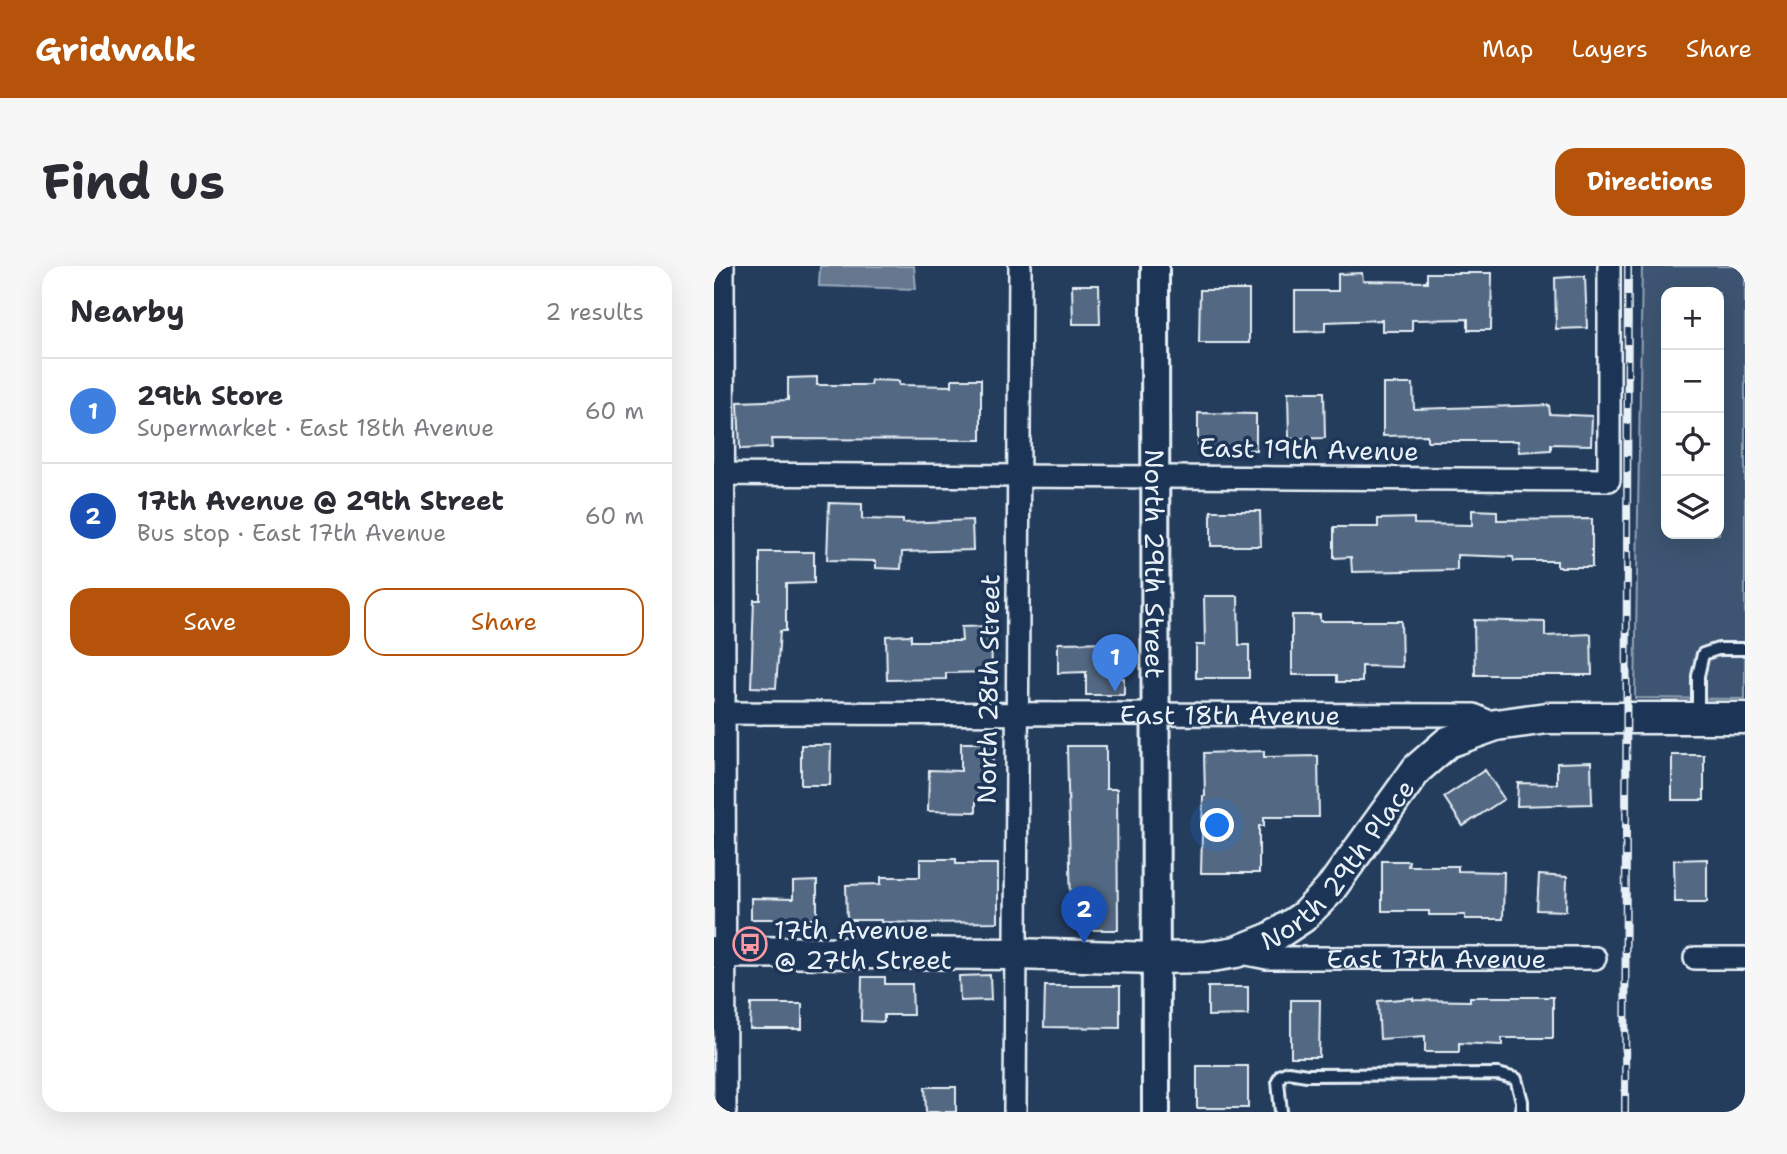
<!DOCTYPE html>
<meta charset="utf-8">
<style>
body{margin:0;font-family:"Shantell Sans",sans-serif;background:#f7f7f7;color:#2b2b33}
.controls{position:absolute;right:21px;top:21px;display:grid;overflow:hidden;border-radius:14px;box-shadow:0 7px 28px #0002}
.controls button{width:63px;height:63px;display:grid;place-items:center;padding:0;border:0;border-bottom:2px solid #e1e1e2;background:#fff;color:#2b2b33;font:35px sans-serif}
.you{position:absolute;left:504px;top:560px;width:24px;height:24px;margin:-18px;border:5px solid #fff;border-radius:50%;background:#1a73e8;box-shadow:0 0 0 10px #1a73e833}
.badge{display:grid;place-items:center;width:46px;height:46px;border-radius:50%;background:#b45309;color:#fff;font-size:23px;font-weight:700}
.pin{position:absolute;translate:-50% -58px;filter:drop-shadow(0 2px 4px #0008)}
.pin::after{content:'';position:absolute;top:37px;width:24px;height:21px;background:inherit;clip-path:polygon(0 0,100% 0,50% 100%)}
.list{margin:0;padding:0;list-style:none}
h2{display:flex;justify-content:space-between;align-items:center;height:91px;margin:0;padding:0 28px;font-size:30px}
h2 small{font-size:23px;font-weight:400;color:#7c7c81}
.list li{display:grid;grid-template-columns:46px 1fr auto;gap:21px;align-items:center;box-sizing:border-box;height:105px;padding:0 28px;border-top:2px solid #e1e1e2}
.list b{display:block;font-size:26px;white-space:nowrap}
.list p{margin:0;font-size:23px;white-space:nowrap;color:#7c7c81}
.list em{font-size:23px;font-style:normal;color:#7c7c81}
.actions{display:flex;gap:14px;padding:21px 28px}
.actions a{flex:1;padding:16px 0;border:2px solid #b45309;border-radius:21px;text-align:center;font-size:24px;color:#b45309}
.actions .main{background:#b45309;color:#fff}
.icon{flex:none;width:38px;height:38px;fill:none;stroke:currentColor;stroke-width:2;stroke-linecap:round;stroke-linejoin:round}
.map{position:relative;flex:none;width:1031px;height:846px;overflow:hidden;border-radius:21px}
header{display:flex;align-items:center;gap:42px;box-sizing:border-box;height:98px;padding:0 35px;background:#b45309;color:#fff}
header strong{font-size:33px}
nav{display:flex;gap:38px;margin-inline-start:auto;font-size:24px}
.intro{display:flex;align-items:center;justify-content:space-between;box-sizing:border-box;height:168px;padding:0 42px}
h1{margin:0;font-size:49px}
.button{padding:18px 32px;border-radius:21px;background:#b45309;color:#fff;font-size:24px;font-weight:700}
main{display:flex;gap:42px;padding:0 42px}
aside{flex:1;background:#fff;border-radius:21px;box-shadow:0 7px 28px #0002}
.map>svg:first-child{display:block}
.green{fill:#3e5472;stroke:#93a2b5;stroke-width:2;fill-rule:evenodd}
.water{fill:#657890;stroke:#99a8ba;stroke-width:2}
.building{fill:#536782;stroke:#e8f1f8;stroke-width:2}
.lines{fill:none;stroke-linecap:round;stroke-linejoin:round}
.service-casing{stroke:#e8f1f8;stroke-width:16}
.minor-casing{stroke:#e8f1f8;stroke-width:26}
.tertiary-casing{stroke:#e8f1f8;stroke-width:32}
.secondary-casing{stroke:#e8f1f8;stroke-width:35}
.service{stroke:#1d3557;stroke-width:10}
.minor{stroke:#1d3557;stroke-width:21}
.tertiary{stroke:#1d3557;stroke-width:26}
.secondary{stroke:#1d3557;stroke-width:30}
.rail-casing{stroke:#e8f1f8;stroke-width:8}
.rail{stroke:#1d3557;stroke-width:5;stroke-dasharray:16;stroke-linecap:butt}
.labels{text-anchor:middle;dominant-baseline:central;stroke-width:7;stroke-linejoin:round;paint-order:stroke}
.street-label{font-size:26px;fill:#e8f1f8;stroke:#1d3557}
.poi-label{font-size:26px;fill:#e8f1f8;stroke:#1d3557;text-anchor:start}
</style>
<header>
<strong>Gridwalk</strong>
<nav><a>Map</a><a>Layers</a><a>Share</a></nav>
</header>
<div class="intro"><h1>Find us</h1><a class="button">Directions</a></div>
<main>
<aside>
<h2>Nearby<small>2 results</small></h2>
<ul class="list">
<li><span class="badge" style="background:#3f7fe0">1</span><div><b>29th Store</b><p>Supermarket · East 18th Avenue</p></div><em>60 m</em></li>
<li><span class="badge" style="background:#1a4fb4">2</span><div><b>17th Avenue @ 29th Street</b><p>Bus stop · East 17th Avenue</p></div><em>60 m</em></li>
</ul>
<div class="actions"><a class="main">Save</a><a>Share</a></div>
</aside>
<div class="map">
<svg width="1031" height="846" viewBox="0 0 1031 846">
<rect width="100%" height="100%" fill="#253d5d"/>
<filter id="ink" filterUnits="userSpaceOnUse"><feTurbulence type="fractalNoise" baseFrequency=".0143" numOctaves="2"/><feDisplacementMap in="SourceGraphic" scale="14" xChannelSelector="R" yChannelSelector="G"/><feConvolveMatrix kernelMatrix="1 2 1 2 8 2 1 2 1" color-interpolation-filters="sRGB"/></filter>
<g filter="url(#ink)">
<path class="green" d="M928 0H1031V433L921 432ZM952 26H1005V268H952Z"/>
<polygon class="water" points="106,0 200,0 202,23 105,20"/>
<g class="building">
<polygon points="648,7 649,15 713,16 713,7 778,7 777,64 754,64 754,53 698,54 698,65 668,65 668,54 611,56 611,65 581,66 581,25 624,25 624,8"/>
<polygon points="871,10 873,62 842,63 841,12"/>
<polygon points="358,19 385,19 386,58 359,58"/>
<polygon points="486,24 535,24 535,77 485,77"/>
<polygon points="103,111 103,119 156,119 157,114 185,115 185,119 238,120 238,113 267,113 267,174 57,173 58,182 26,183 24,136 74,134 74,112"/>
<polygon points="669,118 699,118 700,143 835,139 836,148 878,150 877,179 837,178 837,184 805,186 804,175 713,175 713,169 669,170"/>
<polygon points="574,126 610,126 611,172 575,173"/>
<polygon points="484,147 542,148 542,184 484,183"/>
<polygon points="115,237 148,238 148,253 189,254 189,257 258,254 259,284 188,286 187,303 162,302 162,295 113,294"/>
<polygon points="758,244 783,245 783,254 878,253 878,301 843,301 843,295 800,295 799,291 743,289 743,304 638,306 637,291 620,292 620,261 664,261 664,253 700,252 700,258 758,259"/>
<polygon points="497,245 546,245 547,280 497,280"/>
<polygon points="46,286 100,286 100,317 72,318 72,365 66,365 62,422 37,421 40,334 46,334"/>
<polygon points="490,330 524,330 525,379 535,379 535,412 482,412 482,379 491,379"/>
<polygon points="578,349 606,349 606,355 687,355 688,401 648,400 648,416 623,416 623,409 578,409"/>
<polygon points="760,354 831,356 831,370 877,368 878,409 761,409"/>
<polygon points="277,360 278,406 232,407 232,413 173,414 172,370 197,369 197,375 248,375 247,361"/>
<polygon points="403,376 403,412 410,412 410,429 372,429 372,406 344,407 344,377"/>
<polygon points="247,477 279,477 278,532 262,532 262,546 214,545 215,504 247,505"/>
<polygon points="87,479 117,479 116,519 87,519"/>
<polygon points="353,480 392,480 392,523 403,523 404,664 365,664 366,640 357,640"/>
<polygon points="550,485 550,491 604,490 605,551 550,551 550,560 545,560 545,607 487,607 489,530 491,530 490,487"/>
<rect x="958" y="489" width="32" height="45"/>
<polygon points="877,496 878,538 803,540 804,517 843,518 843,497"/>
<polygon points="771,504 790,533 749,560 730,531"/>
<polygon points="206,593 242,593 242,598 284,598 284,656 206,657 167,656 167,654 133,654 132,619 167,618 167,611 206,611"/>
<polygon points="993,593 993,636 961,636 960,594"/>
<polygon points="668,595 695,595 694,600 744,600 744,605 790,606 789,653 751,653 751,649 715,649 715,645 668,645"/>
<polygon points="825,609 853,611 852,645 823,644"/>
<polygon points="103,615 103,653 37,653 37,632 79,633 79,616"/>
<polygon points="276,709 277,734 246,735 245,710"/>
<polygon points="148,711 171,711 171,718 198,718 199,749 170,749 170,756 147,755"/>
<polygon points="331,720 406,720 406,762 330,761"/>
<polygon points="494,721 534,721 534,749 494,750"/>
<polygon points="756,731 839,731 839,772 788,772 788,779 745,777 745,786 711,786 711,770 666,773 664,735 699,732 699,734 756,735"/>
<polygon points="577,734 606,734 605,791 577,791"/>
<polygon points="37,738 88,738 88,763 36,763"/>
<rect x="483" y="800" width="51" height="42"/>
<polygon points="211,821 242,821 242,846 212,846"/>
</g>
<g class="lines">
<defs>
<g id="service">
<polyline points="984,450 984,410 989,388 1004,383 1031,383"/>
<polyline points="567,846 564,815 567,809 574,806 593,809 784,808 802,813 808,835 808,846"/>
</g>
<g id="minor">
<polyline points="9,0 11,846"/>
<polyline points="0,208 895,214 895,0"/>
<path id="s1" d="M0 447 760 449 782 459"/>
<path id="s2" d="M522 686 553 692H881"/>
<polyline points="981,692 1031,692"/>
<polyline points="301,846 306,0"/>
</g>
<g id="tertiary">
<path id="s3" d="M441 0 442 846"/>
</g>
<g id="secondary">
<path id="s4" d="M0 686 300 688 442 692 492 691 522 686 557 672 589 651 615 625 703 503 734 476 782 459 833 452H1031"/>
</g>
</defs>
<use href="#service" class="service-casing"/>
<use href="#minor" class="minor-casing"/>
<use href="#tertiary" class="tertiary-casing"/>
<use href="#secondary" class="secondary-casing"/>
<use href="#service" class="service"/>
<use href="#minor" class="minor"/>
<use href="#tertiary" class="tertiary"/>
<use href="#secondary" class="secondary"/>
<defs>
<polyline id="rail" points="911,846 914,0"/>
</defs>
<use href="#rail" class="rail-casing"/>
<use href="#rail" class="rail"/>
</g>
</g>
<defs>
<symbol id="bus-ring" viewBox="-11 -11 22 22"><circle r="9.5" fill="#1d3557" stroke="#ff9aa2" stroke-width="1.5"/><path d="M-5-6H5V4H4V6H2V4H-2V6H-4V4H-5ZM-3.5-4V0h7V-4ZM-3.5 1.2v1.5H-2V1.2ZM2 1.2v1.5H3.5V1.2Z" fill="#ff9aa2"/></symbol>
</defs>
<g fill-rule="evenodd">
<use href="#bus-ring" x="17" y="659" width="38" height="38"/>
</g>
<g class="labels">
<g class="street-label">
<text transform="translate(595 183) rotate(1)">East 19th Avenue</text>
<text stroke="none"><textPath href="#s3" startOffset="298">North 29th Street</textPath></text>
<text transform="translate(274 423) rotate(-89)">North 28th Street</text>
<text stroke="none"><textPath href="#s1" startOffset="516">East 18th Avenue</textPath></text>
<text stroke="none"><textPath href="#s4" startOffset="660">North 29th Place</textPath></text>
<text stroke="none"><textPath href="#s2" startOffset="201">East 17th Avenue</textPath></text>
</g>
<g class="poi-label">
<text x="60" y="663">17th Avenue<tspan x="60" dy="30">@ 27th Street</tspan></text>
</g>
</g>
</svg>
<div class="controls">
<button>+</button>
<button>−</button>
<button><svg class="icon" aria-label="locate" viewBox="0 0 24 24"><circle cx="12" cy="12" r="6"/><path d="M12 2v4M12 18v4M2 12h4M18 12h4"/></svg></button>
<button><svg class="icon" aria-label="layers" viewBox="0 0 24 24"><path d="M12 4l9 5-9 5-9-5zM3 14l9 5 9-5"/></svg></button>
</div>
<div class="you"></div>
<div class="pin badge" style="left:401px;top:426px;background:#3f7fe0">1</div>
<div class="pin badge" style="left:370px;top:678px;background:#1a4fb4">2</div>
</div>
</main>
